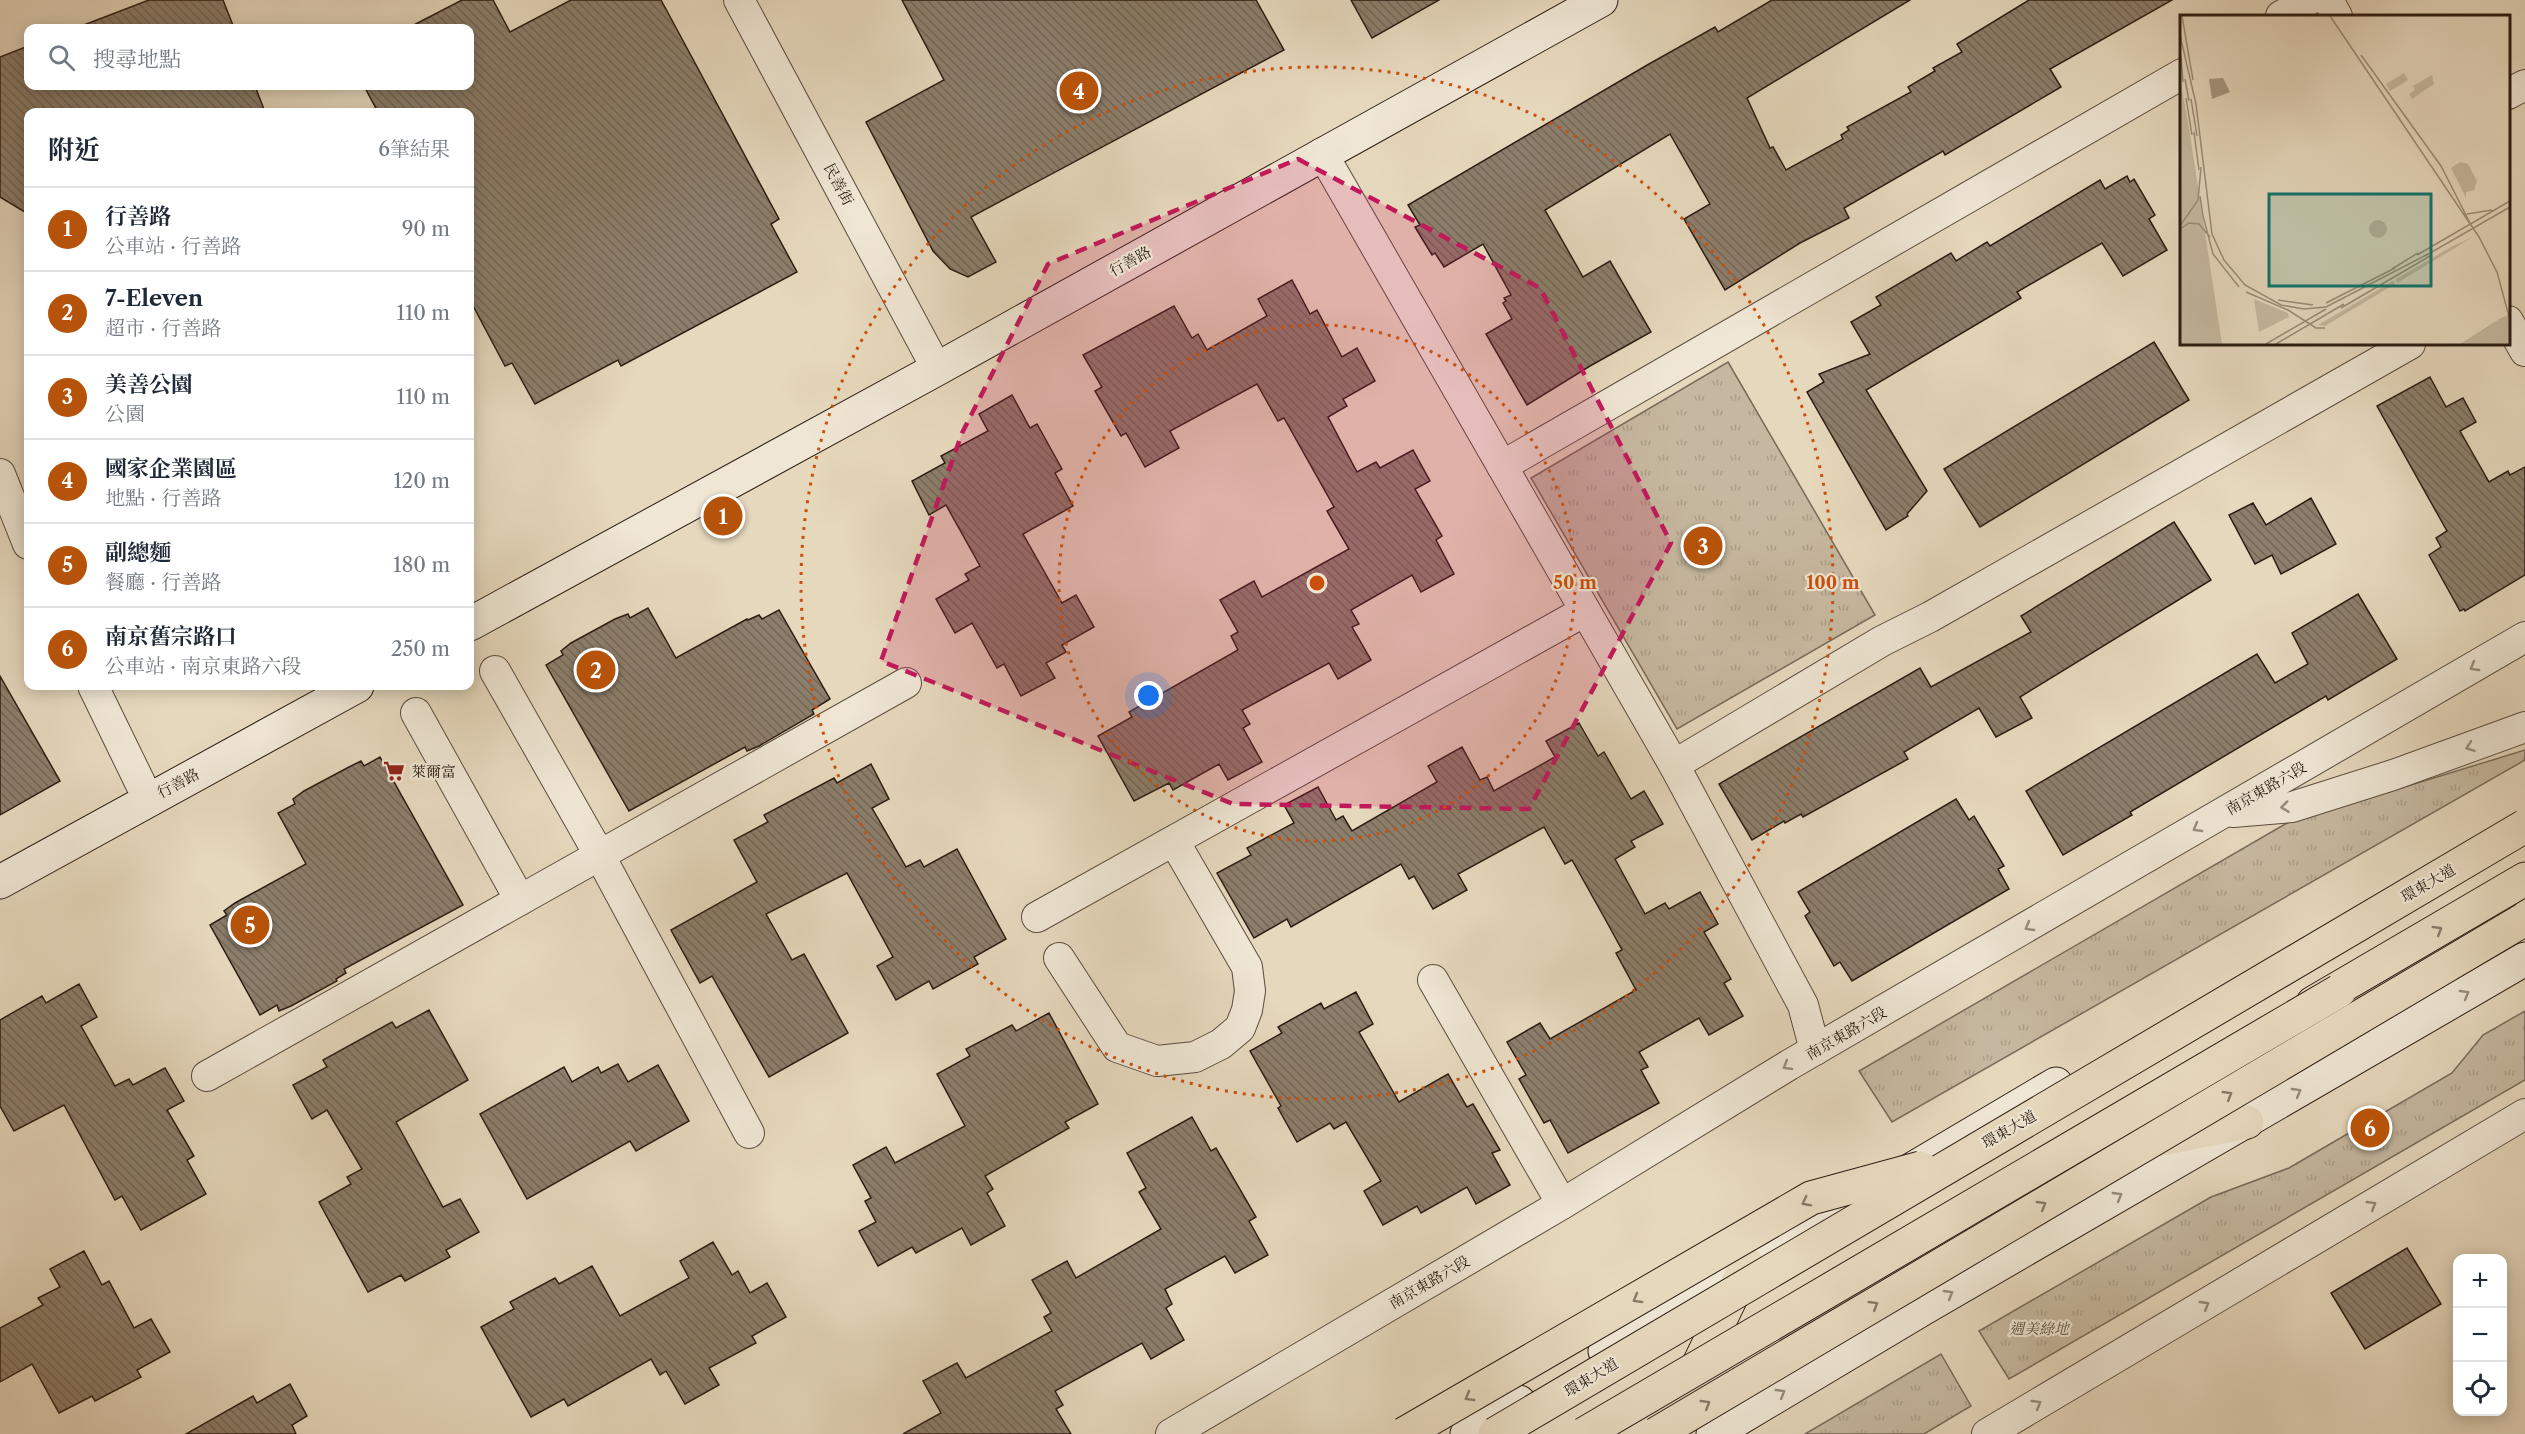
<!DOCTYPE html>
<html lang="zh-TW">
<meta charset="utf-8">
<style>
body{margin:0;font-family:"Libre Caslon Text","Noto Serif TC",serif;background:#f2f2f3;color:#1f2937}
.controls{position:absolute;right:18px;bottom:18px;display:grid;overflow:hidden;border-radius:12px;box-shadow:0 3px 15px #0003}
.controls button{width:54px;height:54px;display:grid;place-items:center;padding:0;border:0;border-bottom:2px solid #e0e1e3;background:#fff;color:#1f2937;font:30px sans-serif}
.you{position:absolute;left:1149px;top:696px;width:21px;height:21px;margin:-15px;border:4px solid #fff;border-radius:50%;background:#1a73e8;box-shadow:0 0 0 9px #1a73e833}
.badge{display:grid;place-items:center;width:39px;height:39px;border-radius:50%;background:#b45309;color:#fff;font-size:20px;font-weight:700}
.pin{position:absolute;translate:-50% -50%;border:3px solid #fff;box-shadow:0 2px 6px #0006}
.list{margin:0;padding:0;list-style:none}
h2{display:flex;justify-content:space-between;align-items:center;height:78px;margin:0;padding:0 24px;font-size:26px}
h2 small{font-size:20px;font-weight:400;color:#747a83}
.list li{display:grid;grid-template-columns:39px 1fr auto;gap:18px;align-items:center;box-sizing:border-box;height:84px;padding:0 24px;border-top:2px solid #e0e1e3}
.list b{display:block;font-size:22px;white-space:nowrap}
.list p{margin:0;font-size:20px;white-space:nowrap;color:#747a83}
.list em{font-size:20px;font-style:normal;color:#747a83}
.icon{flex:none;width:33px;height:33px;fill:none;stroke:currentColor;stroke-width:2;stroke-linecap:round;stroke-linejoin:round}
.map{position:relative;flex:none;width:2525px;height:1434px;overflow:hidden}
.search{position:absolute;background:#fff;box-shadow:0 3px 15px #0003;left:24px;top:24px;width:450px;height:66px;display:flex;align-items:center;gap:15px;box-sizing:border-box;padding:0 21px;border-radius:12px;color:#747a83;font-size:22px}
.panel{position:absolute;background:#fff;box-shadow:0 3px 15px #0003;left:24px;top:108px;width:450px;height:582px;border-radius:12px}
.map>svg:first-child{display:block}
.park{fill:url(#park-tufts);stroke:#786a5a;stroke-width:1.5}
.building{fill:url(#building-back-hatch);stroke:#2b1d13;stroke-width:1.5}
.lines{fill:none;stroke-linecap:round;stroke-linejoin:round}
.street-casing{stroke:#5a4c3e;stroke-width:32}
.secondary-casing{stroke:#2b1d13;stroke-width:35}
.highway-casing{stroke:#2b1d13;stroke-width:35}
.street{stroke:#efe6d4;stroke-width:30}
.secondary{stroke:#efe6d4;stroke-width:33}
.highway{stroke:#e6d8bd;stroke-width:33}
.highway-bridge-casing{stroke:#2b1d13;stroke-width:35;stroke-linecap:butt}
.highway-bridge{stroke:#e6d8bd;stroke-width:33}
.oneway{stroke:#978c7d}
.oneway2{stroke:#887a68}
.marked{fill:#c2185b;fill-opacity:0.2;stroke:#c2185b;stroke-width:4.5;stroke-dasharray:12 8;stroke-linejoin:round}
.ring{fill:none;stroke:#cc500d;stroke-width:3;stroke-dasharray:3 6}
.labels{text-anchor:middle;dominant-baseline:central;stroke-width:4.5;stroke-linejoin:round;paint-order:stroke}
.street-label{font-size:15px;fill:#2b1d13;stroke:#efe6d4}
.poi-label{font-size:15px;fill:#2b1d13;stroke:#efe6d4;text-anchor:start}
.park-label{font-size:15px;font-style:italic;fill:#5a4c3d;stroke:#efe6d4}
.inset-road{fill:none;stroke:#9b8d79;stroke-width:1.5}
.view{fill:#0f766e;fill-opacity:0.15;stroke:#0f766e;stroke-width:3}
.inset-edge{fill:none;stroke:#2b1d13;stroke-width:3}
.centre{fill:#cc500d;stroke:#efe6d4;stroke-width:3}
.ring-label{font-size:18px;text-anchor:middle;font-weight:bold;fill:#cc500d;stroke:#efe6d4;stroke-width:4.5;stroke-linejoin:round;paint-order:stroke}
</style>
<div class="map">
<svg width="2525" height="1434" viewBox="0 0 2525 1434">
<defs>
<pattern id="park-tufts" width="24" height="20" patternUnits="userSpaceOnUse" patternTransform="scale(1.5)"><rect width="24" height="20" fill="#c6b8a0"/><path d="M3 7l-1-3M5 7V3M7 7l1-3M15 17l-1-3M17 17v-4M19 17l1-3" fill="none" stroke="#aa9e89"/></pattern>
<pattern id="building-back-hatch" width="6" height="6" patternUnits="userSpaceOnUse" patternTransform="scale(1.5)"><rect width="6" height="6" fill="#8c7e6b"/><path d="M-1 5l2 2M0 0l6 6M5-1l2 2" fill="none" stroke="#736757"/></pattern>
</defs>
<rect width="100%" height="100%" fill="#e6d8bd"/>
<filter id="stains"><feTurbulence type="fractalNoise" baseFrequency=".00333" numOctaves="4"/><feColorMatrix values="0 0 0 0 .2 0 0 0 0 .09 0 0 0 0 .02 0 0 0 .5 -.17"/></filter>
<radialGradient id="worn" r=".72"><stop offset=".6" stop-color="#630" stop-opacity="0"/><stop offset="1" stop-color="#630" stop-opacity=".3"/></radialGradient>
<g class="park">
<polygon points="1728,362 1875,615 1677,729 1531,478"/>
<polygon points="2525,750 2525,760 1892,1122 1859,1071 2287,823"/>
<polygon points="2525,1011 2525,1080 2009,1379 1979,1331 2211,1197 2289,1168 2452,1073 2483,1035"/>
<polygon points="1941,1354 1971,1406 1924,1434 1805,1434"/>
</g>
<g class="building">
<polygon points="149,0 223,0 234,28 81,28 81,26"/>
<polygon points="462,0 493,0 510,32 571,0 661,0 779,219 771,224 797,272 621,366 618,360 535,404 512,363 505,366 470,300 470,112 378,112 364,86 470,86 470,28 408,28"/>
<polygon points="902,0 1256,0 1284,50 971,217 996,262 968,277 950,269 933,251 866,122 944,80"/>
<polygon points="1351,0 1439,0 1372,38"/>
<polygon points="1772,0 1910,0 1747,98 1770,148 1773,147 1786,170 1843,139 1841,135 1849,130 1847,127 1911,92 1908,87 1935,71 1933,68 1962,52 1957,44 2029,0 2172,0 2050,69 2061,87 1945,155 1943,151 1844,208 1849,218 1800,243 1725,290 1684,219 1710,204 1670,134 1545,210 1583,277 1610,261 1651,332 1590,366 1527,405 1486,334 1512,319 1503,303 1506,301 1504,298 1511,295 1483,244 1444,267 1435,253 1432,255 1415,227 1420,225 1408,205 1649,64 1715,27 1718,32"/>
<polygon points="28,46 28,86 255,86 265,112 28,112 28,214 0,197 0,57"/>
<polygon points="2127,176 2130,182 2134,179 2155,215 2149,219 2167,250 2123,276 2102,243 2017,292 2021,298 1866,390 1927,491 1907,514 1908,516 1886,530 1807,392 1824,382 1819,374 1870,354 1851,322 1881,305 1876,297 1951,253 1956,261 1987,242 1990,246 2100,180 2105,189"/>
<polygon points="1292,280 1310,314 1317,310 1342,357 1357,348 1375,381 1343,399 1347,406 1328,417 1357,472 1376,462 1380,468 1413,450 1430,481 1415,489 1442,536 1436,540 1454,574 1421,592 1412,575 1351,610 1359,624 1352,627 1371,660 1338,679 1329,663 1242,710 1250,724 1243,728 1262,762 1228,780 1219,764 1173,790 1169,783 1134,801 1098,736 1132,717 1129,712 1238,650 1231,636 1238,632 1220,600 1254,581 1262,597 1349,549 1327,511 1334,507 1284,418 1278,421 1257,384 1170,431 1179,448 1145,467 1126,433 1121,436 1095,391 1102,387 1083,355 1174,306 1192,338 1198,334 1207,350 1267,316 1258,299"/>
<polygon points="2154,342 2189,400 1980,527 1944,469"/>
<polygon points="2430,377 2446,407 2463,398 2476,422 2460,431 2489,482 2508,471 2510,475 2525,467 2525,575 2465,611 2464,609 2460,611 2429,555 2441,547 2436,538 2447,531 2377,406"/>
<polygon points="1012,395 1030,428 1037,424 1062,469 1055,473 1073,506 1023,534 1062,603 1076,595 1094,627 1062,645 1066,652 1046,663 1055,678 1021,696 1004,664 997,668 972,623 955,633 936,599 969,580 965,574 980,566 946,505 929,515 912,481 945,463 941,456 988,431 979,414"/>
<polygon points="2311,498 2336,544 2281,574 2272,555 2255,564 2229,515 2253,503 2266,525"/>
<polygon points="2174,522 2211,580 2020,697 2032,718 1996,737 1979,708 1904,752 1908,759 1803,817 1801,814 1785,823 1784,821 1752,840 1719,784 1920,668 1931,687 2031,632 2021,616"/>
<polygon points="2358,594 2397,659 2328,700 2326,696 2130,812 2132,815 2063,855 2026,791 2257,654 2275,683 2308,664 2292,633"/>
<polygon points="648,608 676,658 747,619 748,620 759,615 762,619 779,610 830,699 812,710 814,714 759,746 747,751 745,747 629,811 546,665 563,655 561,651 571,643 615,619 628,614 630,618"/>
<polygon points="0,676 60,781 0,815"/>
<polygon points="1579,723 1598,756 1604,752 1631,799 1644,791 1663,824 1631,841 1635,847 1615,859 1645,914 1665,903 1669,909 1700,892 1718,924 1704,932 1731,979 1724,983 1743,1016 1709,1035 1699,1018 1639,1052 1648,1067 1641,1070 1659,1103 1568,1153 1550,1120 1544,1123 1519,1079 1526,1075 1507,1042 1540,1023 1550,1039 1636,990 1616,953 1622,950 1604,917 1572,860 1565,864 1544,827 1458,874 1467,890 1433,909 1414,876 1409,879 1401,864 1291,927 1287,919 1254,938 1217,873 1251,855 1247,848 1294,823 1284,805 1318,787 1336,820 1343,816 1352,831 1437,782 1428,766 1462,747 1480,780 1487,777 1494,791 1555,757 1546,741"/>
<polygon points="380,757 463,905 344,969 346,973 336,979 337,981 291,1006 279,1011 277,1005 260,1015 210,925 227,915 224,911 235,903 306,864 278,813 295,804 293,799 304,791 349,767 361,761 364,766"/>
<polygon points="871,764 889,799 872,808 906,867 920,860 924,867 957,849 1006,939 974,957 978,964 933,989 929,981 896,1000 877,966 893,957 847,873 766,914 792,960 804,954 848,1033 769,1077 712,976 700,983 671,930 757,882 734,840 768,822 764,815 834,778 837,783"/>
<polygon points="1956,799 1969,820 1974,816 2004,866 1998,869 2009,889 1852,981 1840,962 1834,966 1805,916 1810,912 1798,892"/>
<polygon points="79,984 97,1017 81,1026 115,1086 129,1079 133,1085 165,1068 184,1101 167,1110 194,1156 187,1160 206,1194 141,1230 122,1196 115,1200 64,1105 14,1131 0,1106 0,1020 42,996 46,1003"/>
<polygon points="1356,992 1373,1024 1359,1032 1399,1102 1448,1074 1467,1107 1473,1104 1500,1150 1492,1153 1510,1185 1476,1204 1467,1187 1421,1213 1417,1206 1383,1225 1364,1191 1381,1181 1346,1122 1334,1129 1330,1123 1297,1142 1278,1108 1281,1106 1250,1051 1282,1033 1278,1027 1321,1003 1324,1009"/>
<polygon points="429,1010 468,1080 396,1122 443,1207 460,1199 479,1232 446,1250 450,1257 405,1281 401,1275 368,1292 319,1202 351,1184 347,1177 362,1169 327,1110 312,1119 293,1085 327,1067 323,1060 392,1022 396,1028"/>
<polygon points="1049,1013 1098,1104 1065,1122 1069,1128 985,1176 993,1189 987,1193 1005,1226 971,1245 962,1228 916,1253 912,1247 878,1266 859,1231 876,1222 865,1201 871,1198 853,1165 886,1147 895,1163 965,1126 937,1074 970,1056 966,1049 1012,1025 1016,1031"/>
<polygon points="618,1064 628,1082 658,1065 689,1121 636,1151 630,1141 527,1199 480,1114 564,1067 572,1082 598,1067 601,1073"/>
<polygon points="1192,1117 1211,1151 1216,1148 1256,1217 1249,1221 1268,1255 1235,1273 1225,1256 1165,1289 1172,1304 1166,1308 1184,1340 1151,1359 1142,1343 1055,1391 1063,1405 1056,1409 1071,1434 903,1434 941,1413 923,1381 957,1363 966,1378 1052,1331 1044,1317 1051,1313 1032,1280 1067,1261 1076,1278 1161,1229 1139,1192 1146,1188 1127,1153"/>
<polygon points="713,1242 732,1275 738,1271 750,1293 767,1283 786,1317 752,1336 756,1343 709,1368 719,1385 685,1404 666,1371 660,1375 651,1359 568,1406 564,1399 531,1417 481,1327 514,1309 510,1302 555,1278 559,1284 592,1266 620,1316 689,1278 680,1261"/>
<polygon points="2407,1248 2441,1304 2365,1349 2331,1293"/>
<polygon points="84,1251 102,1285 109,1281 134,1328 151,1319 170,1352 137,1370 141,1377 95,1401 92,1396 59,1413 32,1364 0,1382 0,1328 43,1305 38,1298 60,1287 50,1269"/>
<polygon points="290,1384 307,1416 292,1425 296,1434 186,1434 253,1396 257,1403"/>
</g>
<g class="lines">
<defs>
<g id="street">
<polyline points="739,0 937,369"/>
<polyline points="2328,0 2337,16"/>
<polyline points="2281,16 2309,0"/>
<polyline points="2508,94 2525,85"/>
<polyline points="1322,153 1674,765 1803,1005 1815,1050"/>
<polyline points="2508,321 2525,351"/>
<polyline points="1502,466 2182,74"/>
<polyline points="0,474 28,544"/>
<polyline points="495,671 600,856 749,1133"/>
<polyline points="93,686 148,799"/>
<polyline points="416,713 520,900"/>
<polyline points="1674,765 1882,641 1930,617 2410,344"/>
<polyline points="2233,812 2292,807 2393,775 2525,727"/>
<polyline points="1037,917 1585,611"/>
<polyline points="1059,958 1117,1047 1157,1061 1195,1057 1221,1044 1240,1028 1247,1010 1250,991 1247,967 1174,841"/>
<polyline points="1433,980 1562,1204"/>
<polyline points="207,1076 906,683"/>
<polyline points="1171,1434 1562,1204 1789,1065 2525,637"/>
<polyline points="1987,1434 2525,1114"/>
</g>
<g id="secondary">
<polyline points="470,624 937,369 1601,0"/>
<polyline points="0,882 357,686"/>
<polyline points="1605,1351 2056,1084"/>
<polyline points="1467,1434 1519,1402"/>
<polyline points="1713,1434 1924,1308 2525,959"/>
</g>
<g id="highway">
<polyline points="2313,1003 2525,879"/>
<polyline points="2055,1160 2247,1122"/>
<polyline points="1699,1364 1747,1264"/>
</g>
</defs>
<use href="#street" class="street-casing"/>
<use href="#secondary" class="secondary-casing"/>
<use href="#highway" class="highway-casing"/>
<use href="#street" class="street"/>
<use href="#secondary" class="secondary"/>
<use href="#highway" class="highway"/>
<defs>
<g id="highway-bridge">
<polyline points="1404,1434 1811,1198 1921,1168"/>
<polyline points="1495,1434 2525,826"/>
<polyline points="1584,1434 2339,991"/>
<polyline points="1656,1434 2525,919"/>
</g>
</defs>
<use href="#highway-bridge" class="highway-bridge-casing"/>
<use href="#highway-bridge" class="highway-bridge"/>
</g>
<defs><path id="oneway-chevron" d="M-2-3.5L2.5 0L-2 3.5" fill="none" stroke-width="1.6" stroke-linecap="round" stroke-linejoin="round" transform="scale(1.5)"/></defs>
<g class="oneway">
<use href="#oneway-chevron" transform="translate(2474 667) rotate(150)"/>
<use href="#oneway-chevron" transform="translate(2470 747) rotate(160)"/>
<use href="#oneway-chevron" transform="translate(2285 807) rotate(173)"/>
<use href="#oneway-chevron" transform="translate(2197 828) rotate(150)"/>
<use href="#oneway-chevron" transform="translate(2029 927) rotate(150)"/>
<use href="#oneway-chevron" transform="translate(2465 994) rotate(-30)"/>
<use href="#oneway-chevron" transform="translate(1787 1066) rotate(149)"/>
<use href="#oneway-chevron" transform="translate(2297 1092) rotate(-30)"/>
<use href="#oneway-chevron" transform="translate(2118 1196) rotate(-30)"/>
<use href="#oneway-chevron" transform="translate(2372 1205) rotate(-31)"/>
<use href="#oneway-chevron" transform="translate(1949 1294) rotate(-30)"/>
<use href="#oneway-chevron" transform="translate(2205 1305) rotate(-31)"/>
<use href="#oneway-chevron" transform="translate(1781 1393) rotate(-31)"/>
<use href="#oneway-chevron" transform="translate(2037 1404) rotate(-31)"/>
</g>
<g class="oneway2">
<use href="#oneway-chevron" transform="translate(2438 930) rotate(-31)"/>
<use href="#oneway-chevron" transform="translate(2228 1095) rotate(-31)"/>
<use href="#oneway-chevron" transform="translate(1806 1202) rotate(153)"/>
<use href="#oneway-chevron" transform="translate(2042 1205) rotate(-31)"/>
<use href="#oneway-chevron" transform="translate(1637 1299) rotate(150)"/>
<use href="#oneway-chevron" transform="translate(1874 1305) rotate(-31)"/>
<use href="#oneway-chevron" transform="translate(1469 1397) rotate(150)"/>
<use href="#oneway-chevron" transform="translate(1706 1404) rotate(-31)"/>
</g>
<path class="marked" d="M1298 159 1540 288 1671 543 1529 809 1233 804 881 661 962 433 1048 264Z"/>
<g class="ring">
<circle cx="1317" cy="583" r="258"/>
<circle cx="1317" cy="583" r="516"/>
</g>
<defs>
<symbol id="supermarket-bare" viewBox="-9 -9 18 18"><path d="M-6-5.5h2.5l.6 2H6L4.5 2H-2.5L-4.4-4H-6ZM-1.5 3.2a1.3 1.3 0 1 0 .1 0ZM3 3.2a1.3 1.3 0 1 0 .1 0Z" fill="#8f2418" stroke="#efe6d4" stroke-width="2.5" paint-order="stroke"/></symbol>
</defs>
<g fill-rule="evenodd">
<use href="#supermarket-bare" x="379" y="756" width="30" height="30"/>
</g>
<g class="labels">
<g class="street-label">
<text transform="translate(839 184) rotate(62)">民善街</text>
<text transform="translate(1130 261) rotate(-29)">行善路</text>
<text transform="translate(178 783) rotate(-28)">行善路</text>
<text transform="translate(2266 788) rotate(-30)">南京東路六段</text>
<text transform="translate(2428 883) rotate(-30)">環東大道</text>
<text transform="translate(1846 1033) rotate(-30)">南京東路六段</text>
<text transform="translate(2009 1129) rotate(-30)">環東大道</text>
<text transform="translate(1429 1282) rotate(-30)">南京東路六段</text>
<text transform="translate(1591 1377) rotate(-31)">環東大道</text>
</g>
<g class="poi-label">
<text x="411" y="771">萊爾富</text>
</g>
<g class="park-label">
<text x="2039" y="1328">週美綠地</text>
</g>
</g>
<g transform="translate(2180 15)">
<rect width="330" height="330" fill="#e6d8bd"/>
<path d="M224 58 228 65 210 76 206 69ZM252 60 254 69 232 84 229 79 235 75 233 71Z" fill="#c6b8a0"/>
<path d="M0 64 9 113 42 329H0ZM189 214a9 9 0 1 1 18 0a9 9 0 1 1-18 0ZM293 222 217 268 216 264 271 232ZM213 266 215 269 145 311 138 310ZM74 284 108 298 109 302 79 317ZM330 299V329H280L321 303Z" fill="#c6b8a0"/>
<path d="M280 147 288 149 297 166 294 175 286 177V183L271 153ZM17 300 24 321 1 329 0 309 4 301Z" fill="#c6b8a0"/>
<path d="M43 63 50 77 32 84 29 64Z" fill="#a69883"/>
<path class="inset-road" d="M2 1 13 65M150 1 299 222 317 257 330 305M0 20 16 89 32 219 44 245 65 270 101 290 124 294 146 292 248 239M181 40 261 151 290 208M1 41 3 67M5 64 9 86M6 83 12 120M11 84 17 121M14 117 19 155M20 181 23 201M287 199 312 195M23 201 33 239 59 272M0 211 18 185 21 152M0 214 9 208 19 209 30 222M237 240 330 186M245 241 330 192M212 254 238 238M66 277 108 295 136 313H145M98 285 133 290M146 288 215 253M161 293 250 241M86 329 146 294M96 329 164 289"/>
<path class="view" d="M89 179H251V271H89Z"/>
<rect width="330" height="330" class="inset-edge"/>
</g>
<circle cx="1317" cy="583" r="9" class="centre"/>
<g class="ring-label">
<text x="1575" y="589">50 m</text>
<text x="1833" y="589">100 m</text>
</g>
<rect width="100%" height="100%" filter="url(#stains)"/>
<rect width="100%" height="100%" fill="url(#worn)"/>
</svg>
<div class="controls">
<button>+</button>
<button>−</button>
<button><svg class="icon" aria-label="locate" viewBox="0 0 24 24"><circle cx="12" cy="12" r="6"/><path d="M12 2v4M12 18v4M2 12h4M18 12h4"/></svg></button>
</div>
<div class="you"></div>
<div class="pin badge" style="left:723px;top:516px">1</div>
<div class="pin badge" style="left:596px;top:670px">2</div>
<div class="pin badge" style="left:1703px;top:546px">3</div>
<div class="pin badge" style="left:1079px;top:91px">4</div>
<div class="pin badge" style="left:250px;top:925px">5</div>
<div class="pin badge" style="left:2370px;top:1128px">6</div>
<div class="search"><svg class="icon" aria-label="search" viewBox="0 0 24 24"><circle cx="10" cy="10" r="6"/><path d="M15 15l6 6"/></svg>搜尋地點</div>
<section class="panel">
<h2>附近<small>6筆結果</small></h2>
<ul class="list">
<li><span class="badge">1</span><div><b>行善路</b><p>公車站 · 行善路</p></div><em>90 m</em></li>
<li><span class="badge">2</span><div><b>7-Eleven</b><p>超市 · 行善路</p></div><em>110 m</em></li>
<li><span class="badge">3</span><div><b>美善公園</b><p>公園</p></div><em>110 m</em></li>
<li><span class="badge">4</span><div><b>國家企業園區</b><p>地點 · 行善路</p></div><em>120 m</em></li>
<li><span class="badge">5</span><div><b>副總麵</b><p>餐廳 · 行善路</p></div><em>180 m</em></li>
<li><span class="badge">6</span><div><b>南京舊宗路口</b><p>公車站 · 南京東路六段</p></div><em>250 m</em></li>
</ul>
</section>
</div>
